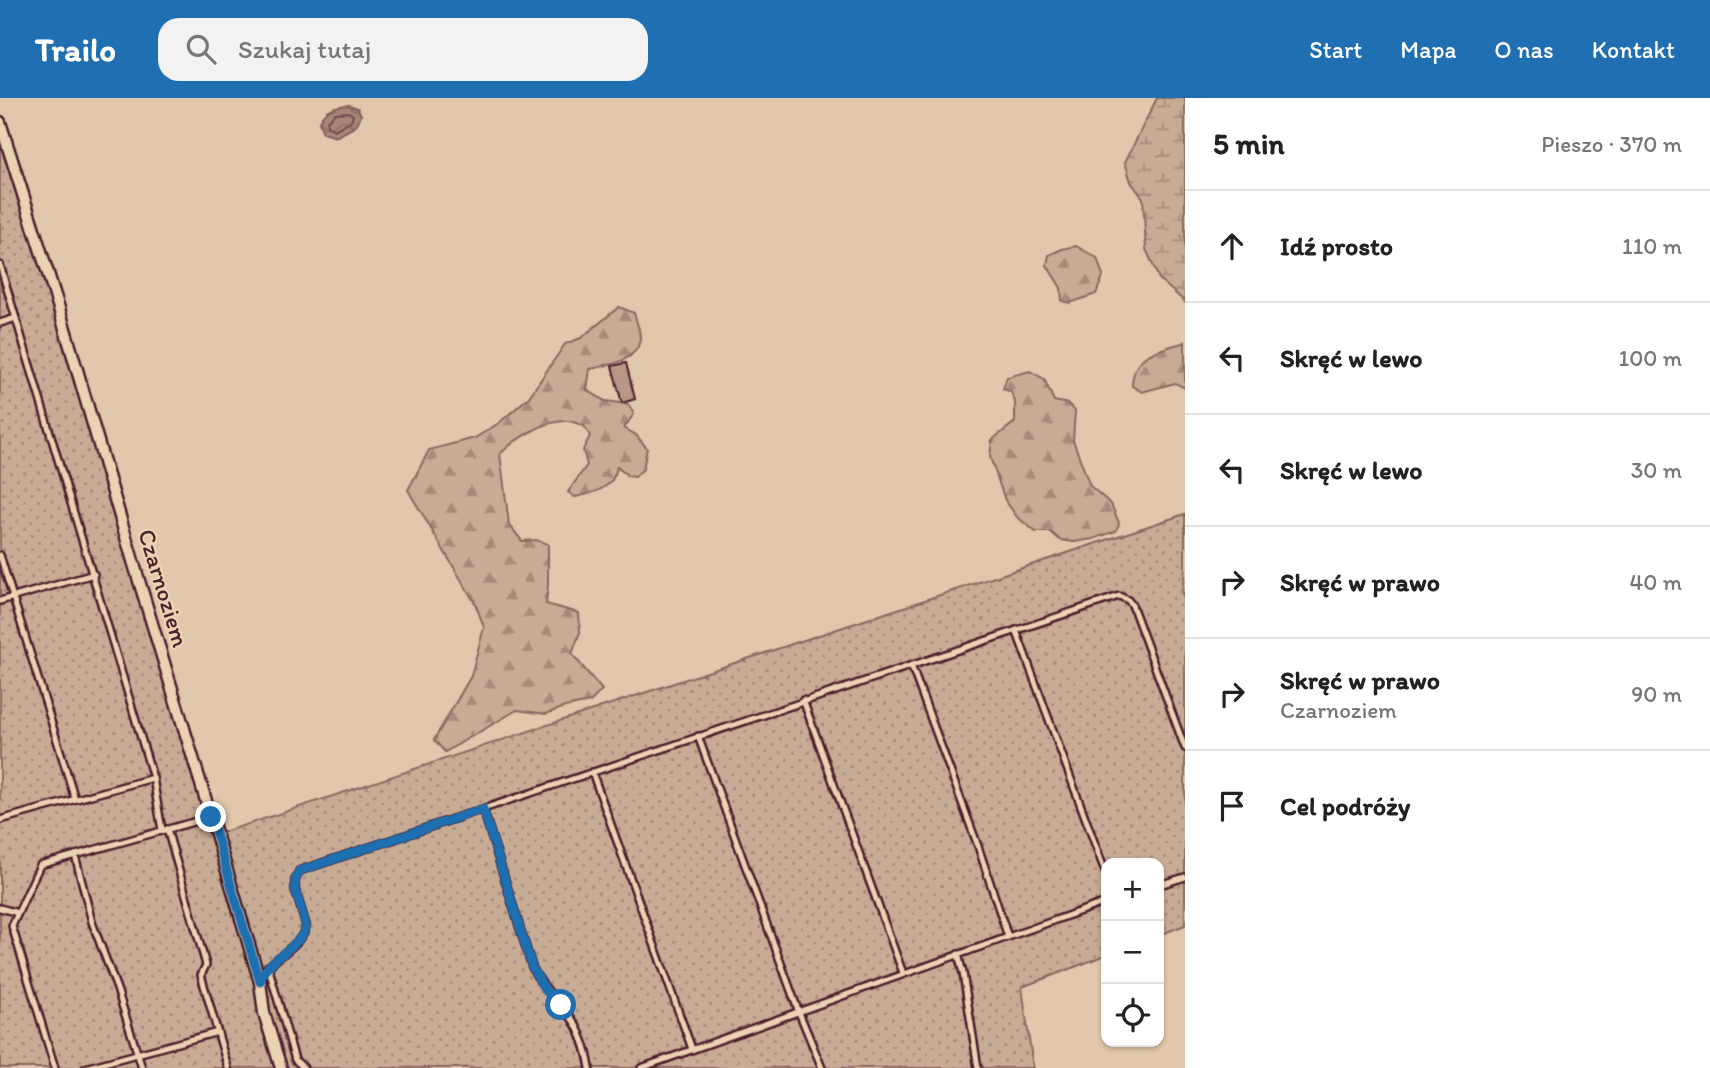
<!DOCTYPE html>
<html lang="pl">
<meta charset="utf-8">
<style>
body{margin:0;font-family:Itim,sans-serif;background:#f2f2f2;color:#222}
.controls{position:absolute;right:21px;bottom:21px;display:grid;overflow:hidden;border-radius:14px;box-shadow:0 2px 5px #0004}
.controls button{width:63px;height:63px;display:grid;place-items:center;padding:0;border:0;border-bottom:2px solid #e0e0e0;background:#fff;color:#222;font:35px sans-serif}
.stop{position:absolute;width:21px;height:21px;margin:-16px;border:5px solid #1f6fb2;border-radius:50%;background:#fff}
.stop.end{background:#1f6fb2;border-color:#fff;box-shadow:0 2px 7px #0008}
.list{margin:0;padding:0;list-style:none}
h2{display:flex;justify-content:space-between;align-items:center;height:91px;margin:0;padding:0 28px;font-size:30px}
h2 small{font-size:23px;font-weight:400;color:#767676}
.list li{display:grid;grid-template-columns:46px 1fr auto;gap:21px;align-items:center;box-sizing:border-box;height:112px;padding:0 28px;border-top:2px solid #e0e0e0}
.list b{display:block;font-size:26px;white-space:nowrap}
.list p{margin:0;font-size:23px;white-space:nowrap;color:#767676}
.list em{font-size:23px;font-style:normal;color:#767676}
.icon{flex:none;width:38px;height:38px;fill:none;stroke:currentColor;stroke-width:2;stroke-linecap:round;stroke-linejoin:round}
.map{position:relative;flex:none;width:1185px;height:970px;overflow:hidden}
header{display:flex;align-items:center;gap:42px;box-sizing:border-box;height:98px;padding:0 35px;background:#1f6fb2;color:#fff}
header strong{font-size:33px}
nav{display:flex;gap:38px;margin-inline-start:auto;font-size:24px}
.search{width:490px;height:63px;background:#f2f2f2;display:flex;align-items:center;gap:18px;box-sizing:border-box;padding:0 24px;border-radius:21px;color:#767676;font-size:26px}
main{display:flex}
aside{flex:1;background:#fff}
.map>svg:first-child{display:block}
.forest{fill:url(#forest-firs);stroke:#896560;stroke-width:2}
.wetland{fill:url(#wetland-marsh);stroke:#896560;stroke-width:2}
.garden{fill:url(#garden-dots);stroke:#896560;stroke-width:2}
.water{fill:url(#water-waves);stroke:#825d5a;stroke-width:2}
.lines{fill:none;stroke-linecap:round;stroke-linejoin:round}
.shore{stroke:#6f484b;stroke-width:2}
.building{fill:#b79887;stroke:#4a1f2b;stroke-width:2}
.service-casing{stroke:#4a1f2b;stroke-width:10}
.minor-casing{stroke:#4a1f2b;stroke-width:15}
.service{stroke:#ebd2b3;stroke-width:5}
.minor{stroke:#ebd2b3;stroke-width:10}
.route{stroke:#1f6fb2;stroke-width:9}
.labels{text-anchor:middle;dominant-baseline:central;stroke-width:5;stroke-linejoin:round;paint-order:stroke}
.street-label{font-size:24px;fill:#4a1f2b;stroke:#ebd2b3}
</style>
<header>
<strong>Trailo</strong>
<div class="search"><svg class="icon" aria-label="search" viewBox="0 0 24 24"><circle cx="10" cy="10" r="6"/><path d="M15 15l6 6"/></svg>Szukaj tutaj</div>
<nav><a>Start</a><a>Mapa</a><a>O nas</a><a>Kontakt</a></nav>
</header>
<main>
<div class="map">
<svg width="1185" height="970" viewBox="0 0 1185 970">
<defs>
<pattern id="forest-firs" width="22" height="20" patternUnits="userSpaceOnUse" patternTransform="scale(1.75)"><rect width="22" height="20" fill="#c8ab95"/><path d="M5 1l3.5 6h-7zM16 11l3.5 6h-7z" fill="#a48b7a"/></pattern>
<pattern id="wetland-marsh" width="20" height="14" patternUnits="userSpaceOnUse" patternTransform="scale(1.75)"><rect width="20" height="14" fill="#c8ab95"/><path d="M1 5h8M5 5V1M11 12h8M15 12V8" fill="none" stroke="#a48b7a"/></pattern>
<pattern id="garden-dots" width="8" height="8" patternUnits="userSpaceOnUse" patternTransform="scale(1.75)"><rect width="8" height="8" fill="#c8ab95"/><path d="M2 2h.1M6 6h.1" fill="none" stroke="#a48b7a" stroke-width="1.8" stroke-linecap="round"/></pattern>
<pattern id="water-waves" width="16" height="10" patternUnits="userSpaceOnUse" patternTransform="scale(1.75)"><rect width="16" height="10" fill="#a7867a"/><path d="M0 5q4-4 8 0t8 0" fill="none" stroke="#8a6d64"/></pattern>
</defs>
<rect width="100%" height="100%" fill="#e1c7ab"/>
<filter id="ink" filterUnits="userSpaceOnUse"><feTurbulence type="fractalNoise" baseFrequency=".0143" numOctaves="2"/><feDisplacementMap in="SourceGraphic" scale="14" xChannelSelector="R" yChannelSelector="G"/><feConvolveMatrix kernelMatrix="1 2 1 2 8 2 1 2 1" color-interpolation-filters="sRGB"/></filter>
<g filter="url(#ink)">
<g class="forest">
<polygon points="1076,148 1097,160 1103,178 1096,196 1070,205 1062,203 1061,190 1047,167 1049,157 1062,151"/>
<path d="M619 209 634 215C636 222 641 234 640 242 636 264 608 267 590 271L587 292 605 303 628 306 634 316 624 330 636 337 647 350 643 371 635 379 628 378 617 369C614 390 593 396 575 399L568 394 587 367 583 352 590 338 584 328C579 326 573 323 567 323 545 322 515 341 500 356L509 426 522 443 536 442 548 446V487L546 506 579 515 580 534 572 556 602 592 590 604 565 609 546 616 517 612 445 654 434 642 471 578 484 529 475 505 408 392 429 352 475 340 499 325 529 299 565 246 581 240Z"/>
<path d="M1185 244V290L1175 285 1142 294 1132 288C1133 254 1158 253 1185 244Z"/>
<polygon points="1030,273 1044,281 1054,303 1068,306 1075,313 1073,342 1090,388 1111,406 1119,425 1116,433 1093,441 1074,444 1060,442 1051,434 1036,434 1017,419 1005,402 990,359 992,342 1015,324 1015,304 1011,294 1003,291 1007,279"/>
</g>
<polygon class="wetland" points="1157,0 1185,0 1185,204 1159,181 1146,151 1143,100 1131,84 1125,64"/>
<polygon class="garden" points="0,40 32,136 212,738 1185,416 1185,471 1182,496 1185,502 1185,827 1159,837 1159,765 1106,765 1106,857 1022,889 1033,970 0,970"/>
<path class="water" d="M349 7 358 10 361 17 356 28 336 39 323 35 319 24C324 10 335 8 349 7Z"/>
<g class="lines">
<polygon class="shore" points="348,14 353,17 351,23 334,32 327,28 327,23 335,15"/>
</g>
<polygon class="building" points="626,265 635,301 622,305 612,268"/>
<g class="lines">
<defs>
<g id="service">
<polyline points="0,167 153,680 162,732"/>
<polyline points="0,225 16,220"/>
<polyline points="0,457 75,701"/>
<polyline points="0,503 94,476"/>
<polyline points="1016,532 1106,776"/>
<polyline points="911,567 978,748 1008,839"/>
<polyline points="803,602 903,875"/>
<polyline points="698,638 798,912 822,970"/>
<polyline points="592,674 692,951"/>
<polyline points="0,722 153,680"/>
<polyline points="167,731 206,867 201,877 228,970"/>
<polyline points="75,757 92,824 117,891 142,970"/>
<polyline points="1159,787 1185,779"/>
<polyline points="0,810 18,815"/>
<polyline points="958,856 963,875 978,970"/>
<polyline points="268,868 295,962 304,970"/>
<path d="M261 880C270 859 302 850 306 827L295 791V783L299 773 483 711"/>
<polyline points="55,970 12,828 40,767 211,719"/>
<polyline points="85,970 218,934"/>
<path d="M590 970C587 951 581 933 570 918 557 901 541 889 532 869L483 711 1119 498 1128 502 1132 507 1185 650"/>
<polyline points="641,970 1106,804"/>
</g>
<polyline id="minor" points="0,24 58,207 133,463 211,719 260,884 264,915 281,970"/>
</defs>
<use href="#service" class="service-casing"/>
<use href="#minor" class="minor-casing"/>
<use href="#service" class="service"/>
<use href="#minor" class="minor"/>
</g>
</g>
<g class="lines" filter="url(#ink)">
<path class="route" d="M211 719 260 884C267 858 302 850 306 827L295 791V783L299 773 483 711 532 869 545 892 561 907"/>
</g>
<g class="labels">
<g class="street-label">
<text transform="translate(164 490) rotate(73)">Czarnoziem</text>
</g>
</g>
</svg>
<div class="controls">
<button>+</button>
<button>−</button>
<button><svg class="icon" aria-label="locate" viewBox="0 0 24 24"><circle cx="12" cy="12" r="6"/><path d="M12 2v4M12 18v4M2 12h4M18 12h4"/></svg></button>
</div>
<div class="stop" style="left:561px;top:907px"></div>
<div class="stop end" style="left:211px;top:719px"></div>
</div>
<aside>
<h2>5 min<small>Pieszo · 370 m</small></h2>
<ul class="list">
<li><svg class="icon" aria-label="ahead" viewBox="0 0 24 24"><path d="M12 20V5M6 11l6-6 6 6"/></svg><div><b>Idź prosto</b></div><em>110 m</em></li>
<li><svg class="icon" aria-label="left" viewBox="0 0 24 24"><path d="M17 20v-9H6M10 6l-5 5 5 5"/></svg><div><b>Skręć w lewo</b></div><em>100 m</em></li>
<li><svg class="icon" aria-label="left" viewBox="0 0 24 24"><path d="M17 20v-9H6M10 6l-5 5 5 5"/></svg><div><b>Skręć w lewo</b></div><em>30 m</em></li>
<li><svg class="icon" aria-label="right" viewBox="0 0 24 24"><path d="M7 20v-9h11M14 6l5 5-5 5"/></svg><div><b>Skręć w prawo</b></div><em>40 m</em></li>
<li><svg class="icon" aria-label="right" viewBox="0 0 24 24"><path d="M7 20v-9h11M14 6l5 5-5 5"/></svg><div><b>Skręć w prawo</b><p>Czarnoziem</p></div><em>90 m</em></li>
<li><svg class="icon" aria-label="arrive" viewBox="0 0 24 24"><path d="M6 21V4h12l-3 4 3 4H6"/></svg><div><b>Cel podróży</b></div></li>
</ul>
</aside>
</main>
